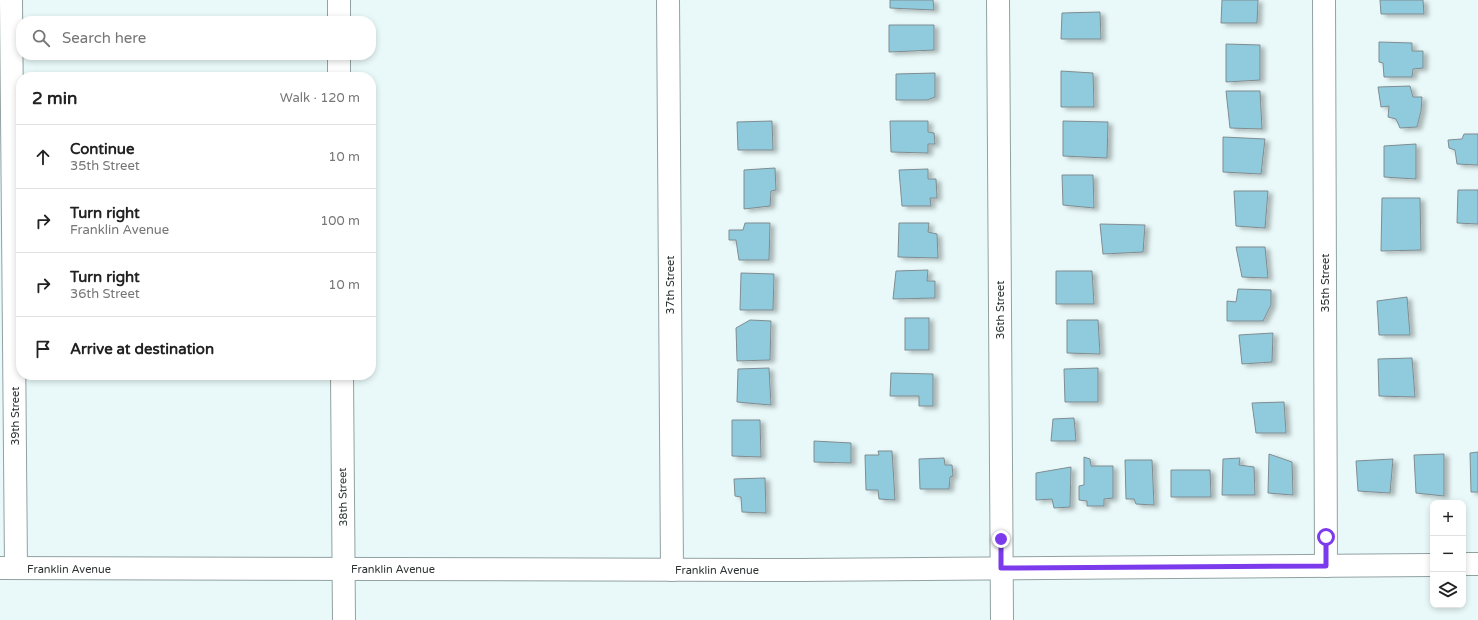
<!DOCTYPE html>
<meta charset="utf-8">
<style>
body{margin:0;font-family:"Varela Round",sans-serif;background:#f2f2f2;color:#222}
.controls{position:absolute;right:12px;bottom:12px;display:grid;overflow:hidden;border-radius:8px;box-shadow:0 2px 6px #0003}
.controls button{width:36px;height:36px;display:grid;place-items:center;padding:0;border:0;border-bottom:1px solid #e0e0e0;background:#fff;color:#222;font:20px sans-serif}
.stop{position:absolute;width:12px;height:12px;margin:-9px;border:3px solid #7c3aed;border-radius:50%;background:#fff}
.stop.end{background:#7c3aed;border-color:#fff;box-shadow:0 1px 4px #0008}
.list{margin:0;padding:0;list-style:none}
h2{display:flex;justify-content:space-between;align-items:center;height:52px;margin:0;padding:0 16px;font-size:17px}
h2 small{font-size:13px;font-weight:400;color:#767676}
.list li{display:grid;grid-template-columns:26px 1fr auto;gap:12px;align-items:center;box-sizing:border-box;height:64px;padding:0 16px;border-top:1px solid #e0e0e0}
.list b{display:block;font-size:15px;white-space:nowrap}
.list p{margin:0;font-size:13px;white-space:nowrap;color:#767676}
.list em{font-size:13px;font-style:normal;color:#767676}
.icon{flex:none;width:22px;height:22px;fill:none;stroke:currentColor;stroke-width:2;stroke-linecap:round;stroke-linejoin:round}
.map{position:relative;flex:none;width:1478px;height:620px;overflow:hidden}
.search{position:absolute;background:#fff;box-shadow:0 2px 6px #0003;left:16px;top:16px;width:360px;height:44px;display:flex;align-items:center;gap:10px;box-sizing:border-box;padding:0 14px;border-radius:16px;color:#767676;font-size:15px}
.panel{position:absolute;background:#fff;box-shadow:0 2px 6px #0003;left:16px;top:72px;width:360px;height:308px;border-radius:16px}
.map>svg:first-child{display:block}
.building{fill:#90cbdd;stroke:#7f8d91;filter:url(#shadow)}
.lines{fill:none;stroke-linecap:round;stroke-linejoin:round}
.minor-casing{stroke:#92a1a1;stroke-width:24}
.minor{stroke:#fff;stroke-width:22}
.route{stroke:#7c3aed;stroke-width:5}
.labels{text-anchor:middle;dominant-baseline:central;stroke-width:4;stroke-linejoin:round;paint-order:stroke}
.street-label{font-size:11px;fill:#2d3333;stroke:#fff}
</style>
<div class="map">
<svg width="1478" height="620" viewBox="0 0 1478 620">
<defs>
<filter id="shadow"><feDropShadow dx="4.5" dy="2.5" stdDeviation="2" flood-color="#0004"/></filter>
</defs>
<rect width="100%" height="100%" fill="#e9f9f9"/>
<g class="building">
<polygon points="890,0 933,0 934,10 890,8"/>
<polygon points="1222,0 1258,0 1257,23 1221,23"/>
<polygon points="1380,0 1423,0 1424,14 1381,14"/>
<polygon points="1100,12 1101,39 1061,39 1062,13"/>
<polygon points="889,25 934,25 934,50 889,52"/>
<polygon points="1379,42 1412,43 1412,51 1423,51 1423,68 1413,69 1412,77 1384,77 1383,63 1379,62"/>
<polygon points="1226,44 1260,45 1260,80 1226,82"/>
<polygon points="1061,71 1093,73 1094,107 1061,107"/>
<polygon points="935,73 935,97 927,100 896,100 896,74"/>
<polygon points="1410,86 1413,97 1422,97 1421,111 1417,127 1400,128 1396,119 1388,117 1389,106 1381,107 1378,87"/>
<polygon points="1226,91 1260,91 1262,129 1230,128"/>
<polygon points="772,121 773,150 738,150 737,122"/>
<polygon points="890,121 928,121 928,132 934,133 935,144 928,144 928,153 891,152"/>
<polygon points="1063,121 1108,122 1107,158 1063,156"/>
<polygon points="1464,134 1478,134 1478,165 1457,164 1455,150 1449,148 1448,140 1462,139"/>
<polygon points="1223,137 1265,139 1261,174 1223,172"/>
<polygon points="1416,144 1416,179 1384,177 1384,146"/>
<polygon points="775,168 776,190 771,191 770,206 744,209 744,170"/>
<polygon points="928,169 928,179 936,179 937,198 930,198 931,206 902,206 899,170"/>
<polygon points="1062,175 1093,175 1094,208 1063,205"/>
<polygon points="1458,190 1478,190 1478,224 1457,223"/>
<polygon points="1234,191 1268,191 1265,228 1236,226"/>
<polygon points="1382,198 1420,198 1421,250 1381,251"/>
<polygon points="745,223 770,223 769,260 739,260 736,240 729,240 729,230 743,230"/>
<polygon points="899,223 929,223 928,232 937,234 938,258 898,257"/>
<polygon points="1100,224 1145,225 1143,252 1103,254"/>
<polygon points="1236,247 1265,247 1268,278 1242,277"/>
<polygon points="928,270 927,281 935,281 935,298 893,299 896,271"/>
<polygon points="1056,271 1092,271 1094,304 1056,304"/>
<polygon points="741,273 774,274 773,310 740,310"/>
<polygon points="1238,289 1271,290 1271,305 1263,321 1227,321 1227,301 1236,302"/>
<polygon points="1407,297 1410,335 1379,335 1377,301"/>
<rect x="905" y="318" width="24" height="32"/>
<polygon points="750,320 771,321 770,360 737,361 736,328"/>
<polygon points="1067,320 1098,320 1100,354 1067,353"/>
<polygon points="1273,333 1272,362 1242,364 1239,335"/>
<polygon points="1412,358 1415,397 1379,396 1378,359"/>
<polygon points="769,368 771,405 737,402 738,369"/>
<polygon points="1098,368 1098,402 1065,402 1064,369"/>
<polygon points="891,373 933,374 933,406 919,406 919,396 890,396"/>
<polygon points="1284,402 1286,433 1256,433 1252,403"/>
<polygon points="1074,418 1076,441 1051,441 1053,419"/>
<polygon points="732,420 760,420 761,457 732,456"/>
<polygon points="814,441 851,443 851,463 814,462"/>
<polygon points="878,451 892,451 895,500 879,499 878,490 866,490 865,455 879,455"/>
<polygon points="1478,452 1478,492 1471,492 1470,453"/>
<polygon points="1269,454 1292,462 1293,495 1268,493"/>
<polygon points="1444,454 1444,496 1416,493 1414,455"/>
<polygon points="1084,457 1090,459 1091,466 1113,466 1113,498 1104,499 1104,506 1087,506 1087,501 1079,500 1079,486 1084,485"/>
<polygon points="944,458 945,465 952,465 953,476 950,477 949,489 920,489 919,459"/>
<polygon points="1240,458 1239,465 1254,467 1255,495 1222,495 1223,459"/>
<polygon points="1393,459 1390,493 1358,491 1356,461"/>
<polygon points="1125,460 1152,460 1154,505 1136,504 1134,499 1126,499"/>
<polygon points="1071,467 1070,507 1054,508 1052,499 1036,500 1036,473"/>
<polygon points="1171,470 1210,470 1211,497 1171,497"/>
<polygon points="765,478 766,513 742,512 741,497 735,496 734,479"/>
</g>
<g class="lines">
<defs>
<g id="minor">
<polyline points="11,0 16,568"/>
<polyline points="339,0 339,21"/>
<polyline points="668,0 672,570"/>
<polyline points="998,0 1002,620"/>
<polyline points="1324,0 1326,566"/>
<polyline points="339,55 339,77"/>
<polyline points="342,375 344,620"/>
<polyline points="1463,564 1478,564"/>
<polyline points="0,568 800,570 1433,565"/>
</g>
</defs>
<use href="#minor" class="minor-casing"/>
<use href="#minor" class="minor"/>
</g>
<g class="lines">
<polyline class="route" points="1001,539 1001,568 1326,566 1326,537"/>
</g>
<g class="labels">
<g class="street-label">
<text transform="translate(1325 283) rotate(-90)">35th Street</text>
<text transform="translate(670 285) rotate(-90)">37th Street</text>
<text transform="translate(1000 310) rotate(-90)">36th Street</text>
<text transform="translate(15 416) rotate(-90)">39th Street</text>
<text transform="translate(343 497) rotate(-91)">38th Street</text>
<text x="69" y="569">Franklin Avenue</text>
<text x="393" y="569">Franklin Avenue</text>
<text x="717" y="570">Franklin Avenue</text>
</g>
</g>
</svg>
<div class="controls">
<button>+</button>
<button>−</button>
<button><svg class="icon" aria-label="layers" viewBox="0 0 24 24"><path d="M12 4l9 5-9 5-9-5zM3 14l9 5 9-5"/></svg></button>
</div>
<div class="stop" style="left:1326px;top:537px"></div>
<div class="stop end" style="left:1001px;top:539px"></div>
<div class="search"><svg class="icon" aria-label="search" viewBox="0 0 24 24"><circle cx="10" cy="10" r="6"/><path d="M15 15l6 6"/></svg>Search here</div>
<section class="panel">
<h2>2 min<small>Walk · 120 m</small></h2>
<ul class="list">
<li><svg class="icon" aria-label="ahead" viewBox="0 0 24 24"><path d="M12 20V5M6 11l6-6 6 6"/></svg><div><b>Continue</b><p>35th Street</p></div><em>10 m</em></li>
<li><svg class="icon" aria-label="right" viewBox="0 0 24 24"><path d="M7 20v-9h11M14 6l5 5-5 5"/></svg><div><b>Turn right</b><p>Franklin Avenue</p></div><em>100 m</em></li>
<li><svg class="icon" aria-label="right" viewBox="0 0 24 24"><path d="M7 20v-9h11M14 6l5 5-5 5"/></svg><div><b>Turn right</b><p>36th Street</p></div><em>10 m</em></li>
<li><svg class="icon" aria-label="arrive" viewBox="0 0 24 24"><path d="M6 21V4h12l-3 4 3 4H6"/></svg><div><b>Arrive at destination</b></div></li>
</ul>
</section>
</div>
